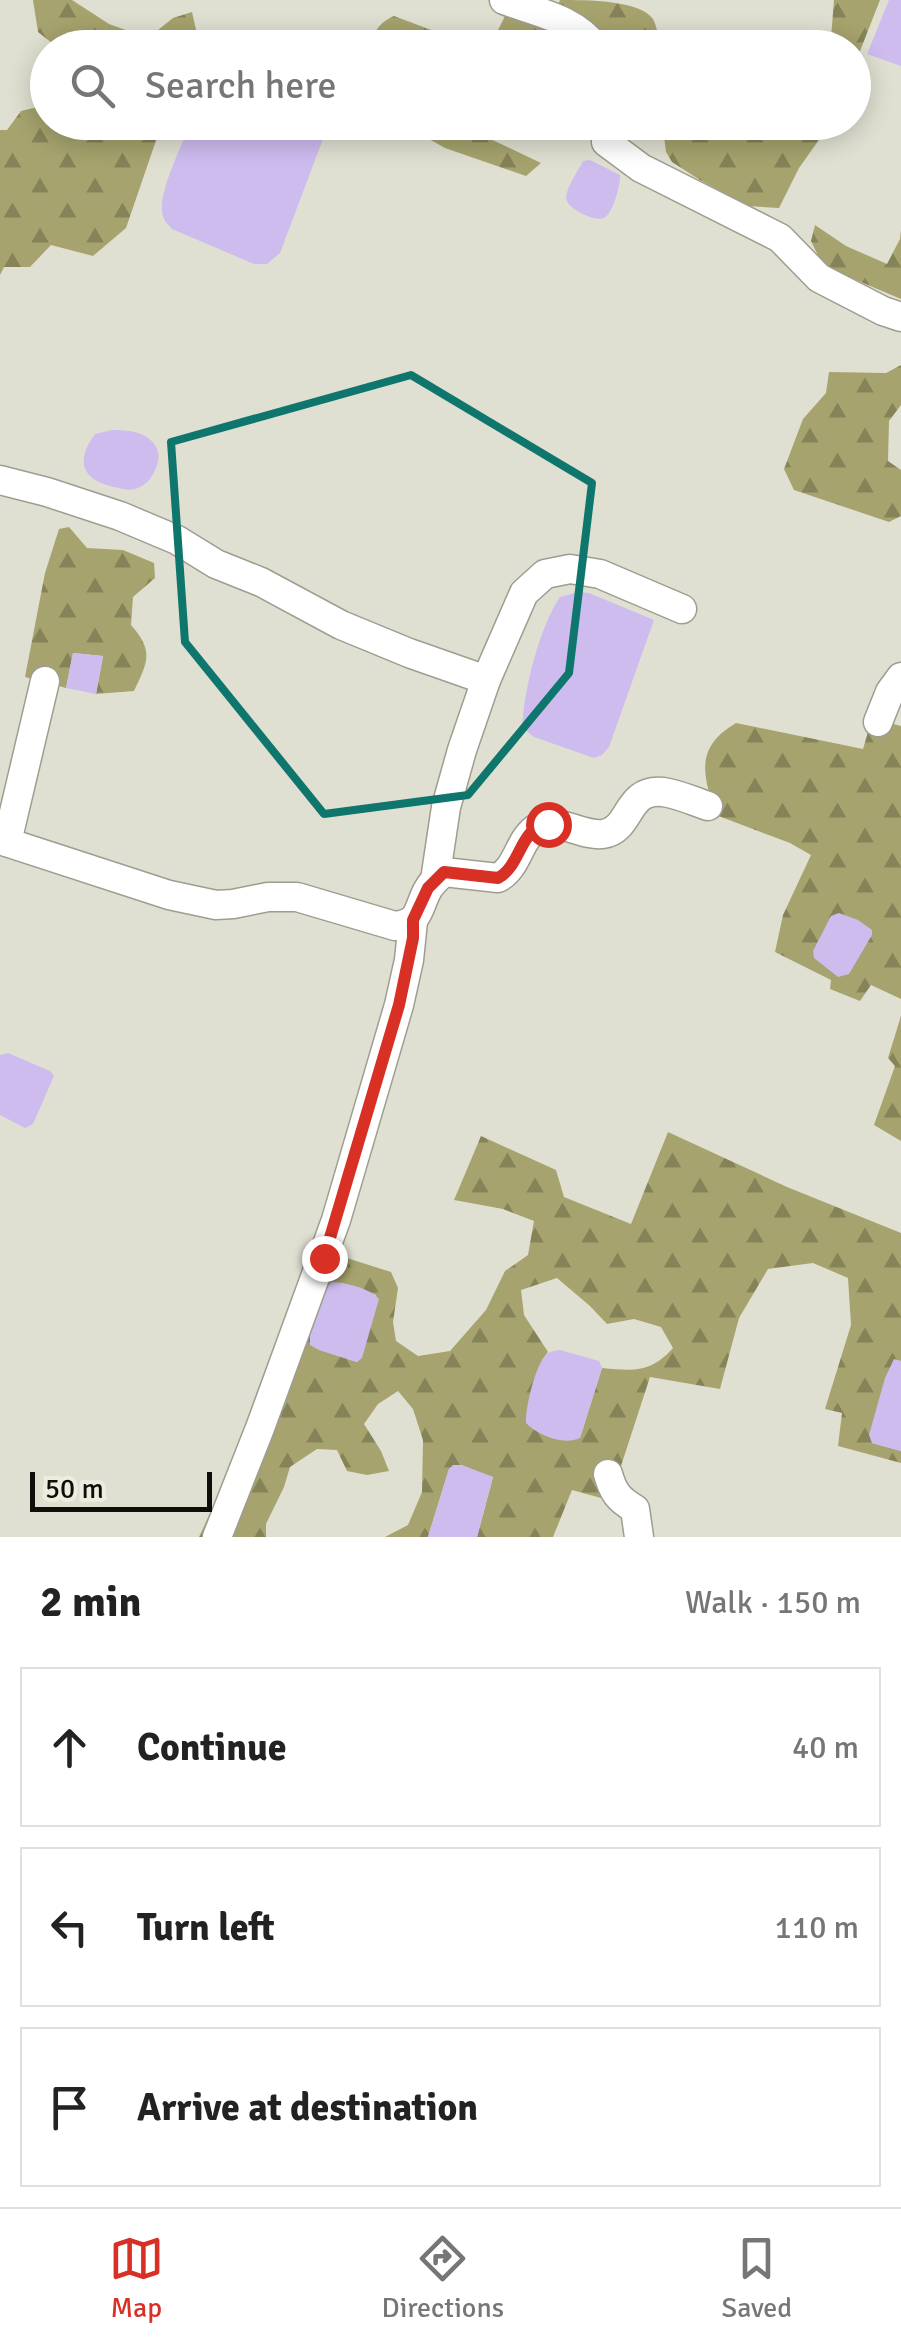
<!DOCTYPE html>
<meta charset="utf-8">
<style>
body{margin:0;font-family:Signika,sans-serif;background:#f6f6f6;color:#222}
.scale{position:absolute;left:30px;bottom:25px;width:182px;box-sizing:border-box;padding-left:10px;border:5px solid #0f0e0a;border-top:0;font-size:28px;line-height:35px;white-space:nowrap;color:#0f0e0a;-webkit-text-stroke:8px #ededdf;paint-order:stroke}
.stop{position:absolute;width:30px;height:30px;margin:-22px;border:8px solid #d93025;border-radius:50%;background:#fff}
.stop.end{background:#d93025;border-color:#fff;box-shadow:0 2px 10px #0008}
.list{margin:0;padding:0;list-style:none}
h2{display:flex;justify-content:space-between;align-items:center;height:130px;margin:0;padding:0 40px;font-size:42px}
h2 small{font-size:32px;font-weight:400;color:#767676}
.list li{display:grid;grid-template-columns:65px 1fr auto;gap:30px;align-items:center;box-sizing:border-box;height:160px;margin:0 20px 20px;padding:0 20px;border:2px solid #e0e0e0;border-radius:0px}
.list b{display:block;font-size:38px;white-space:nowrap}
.list em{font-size:32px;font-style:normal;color:#767676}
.icon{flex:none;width:55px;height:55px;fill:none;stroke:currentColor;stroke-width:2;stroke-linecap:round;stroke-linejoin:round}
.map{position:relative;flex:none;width:901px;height:1537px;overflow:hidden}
.search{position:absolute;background:#fff;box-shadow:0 5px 25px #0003;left:30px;right:30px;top:30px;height:110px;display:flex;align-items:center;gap:25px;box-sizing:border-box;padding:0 35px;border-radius:55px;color:#767676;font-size:38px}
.sheet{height:670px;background:#fff}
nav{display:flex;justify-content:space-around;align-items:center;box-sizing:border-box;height:140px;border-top:2px solid #e0e0e0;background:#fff;font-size:28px;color:#767676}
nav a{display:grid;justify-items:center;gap:5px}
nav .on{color:#d93025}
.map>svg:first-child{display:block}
.forest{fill:url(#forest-firs);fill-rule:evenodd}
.water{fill:#cebcef}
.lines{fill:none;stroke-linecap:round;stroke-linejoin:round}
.minor-casing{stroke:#9e9d90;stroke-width:31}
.minor{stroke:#fff;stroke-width:28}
.route{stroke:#d93025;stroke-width:12}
.marked{fill:none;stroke:#0f766e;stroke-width:8;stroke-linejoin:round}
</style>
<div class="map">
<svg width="901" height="1537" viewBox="0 0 901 1537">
<defs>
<pattern id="forest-firs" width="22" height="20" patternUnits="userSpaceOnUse" patternTransform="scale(2.5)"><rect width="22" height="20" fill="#a6a36e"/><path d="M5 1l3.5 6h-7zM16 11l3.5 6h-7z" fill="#868359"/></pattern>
</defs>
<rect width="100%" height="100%" fill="#e0e0d2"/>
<g class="forest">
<polygon points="33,0 72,0 109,24 148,38 173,18 192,12 197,34 191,47 57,47 38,32"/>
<path d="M513 0 556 8 560 0C587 0 640 0 653 19 659 31 656 38 668 47L489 48Z"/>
<polygon points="834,0 880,0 860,51 854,55 854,48 834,47 831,38"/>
<path d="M394 16 442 34V47H372C374 30 379 23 394 16Z"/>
<polygon points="42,106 47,109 48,122 73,123 113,137 138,126 139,123 162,123 126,228 93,256 51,245 30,267 4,267 0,275 0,130 7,130 21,111"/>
<polygon points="401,123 467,123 484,136 541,163 526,176 445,148"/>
<polygon points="655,123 851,123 823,134 799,168 779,208 748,206 700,180 672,162 666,152 663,128"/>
<polygon points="815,225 846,246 887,264 900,239 901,230 901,299 823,266 811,241"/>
<polygon points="901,365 901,405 889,421 888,461 901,470 901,516 889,522 794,490 784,469 803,419 826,393 829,372 886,373"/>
<path d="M69 527 87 548 123 550 154 563 155 578 133 597 131 625C154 651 148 662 134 691L96 694 103 656 73 653 66 688 25 677 45 573 59 529Z"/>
<path d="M886 722 901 726V999L871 985 860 1001 830 989 831 980 775 952 783 915 811 855 790 843 716 815C703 775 694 748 736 723L863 749 870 725Z"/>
<polygon points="901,1016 901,1141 874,1125 895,1066 888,1058"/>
<path d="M668 1132 787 1187 901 1233V1361L894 1360 872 1443 901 1451V1463L838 1446 842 1413 825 1409 851 1325 848 1278 813 1263 768 1269 739 1318 720 1389 650 1377 620 1469 601 1498 572 1490 553 1537H477L493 1477 454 1465 449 1469 428 1537H385L408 1525 422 1492 423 1440 413 1409 398 1391 378 1404 364 1424 381 1451 389 1471 367 1475 347 1471 337 1450 317 1449 290 1467 284 1487 266 1524V1537H199L331 1253 391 1272 398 1288 393 1322 396 1341 418 1356 450 1351 486 1310 505 1271 528 1255 534 1221 503 1209 454 1200 481 1136 556 1170 564 1197 631 1224ZM557 1278 590 1306 607 1324 634 1319 661 1327 673 1348C651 1373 633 1371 602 1368L580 1438 542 1360 548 1352 524 1315 521 1290ZM342 1283 376 1295 357 1362 320 1350 311 1345Z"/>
</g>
<g class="water">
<polygon points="889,0 901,0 901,66 867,54"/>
<path d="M191 122 329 123 280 253 267 264H254L172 229C168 224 164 221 163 216 156 195 183 144 191 122Z"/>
<path d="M590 160 620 175C621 183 613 214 604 218 594 222 565 208 566 197 567 186 578 171 583 161Z"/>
<path d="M112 430C127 430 145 431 155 445 160 453 159 459 156 468 153 475 149 482 142 486 134 491 127 490 119 488 84 482 73 464 95 434Z"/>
<path d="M578 592 589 593 654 620 609 747 602 755 594 758 534 737 522 727C524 689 539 628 560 597Z"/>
<polygon points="73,653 103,656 96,694 66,688"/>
<polygon points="839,913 858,920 872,930 872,935 849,974 838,977 814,958 813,951 831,916"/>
<polygon points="8,1053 50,1071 54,1076 33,1124 25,1128 0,1115 0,1055"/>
<path d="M332 1282C347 1283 369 1288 379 1299L362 1358 357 1362 319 1350 310 1345V1334L327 1287Z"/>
<path d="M560 1350 599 1361 602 1368 580 1438C563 1446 538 1435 526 1423 525 1409 535 1367 545 1356 550 1351 553 1351 560 1350Z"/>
<polygon points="894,1359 901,1361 901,1451 872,1443 869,1435 885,1378"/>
<polygon points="453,1465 462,1465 493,1477 477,1537 428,1537 449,1469"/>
</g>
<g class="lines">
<defs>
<g id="minor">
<path d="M504 0C535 12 575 18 596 48"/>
<polyline points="612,122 606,142 641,168 780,238 819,278 883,311 901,317"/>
<polyline points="0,480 47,492 120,516 177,540 216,564 261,582 341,625 409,653 486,680"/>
<polyline points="878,722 890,692 901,677"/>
<path d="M0 840 169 895 216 905 233 904 268 897H297L395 926C420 923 417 911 427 891 431 883 437 878 444 872L498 878C518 867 518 842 535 829 553 814 582 837 603 834 632 830 625 788 663 792 678 794 693 801 708 806"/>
<polyline points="7,842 45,681"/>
<polyline points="435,880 446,807 462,750 486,680 524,593 545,574 570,569 600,574 682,609"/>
<path d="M608 1474C613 1492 618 1499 635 1509L639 1537"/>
<polyline points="217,1537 260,1428 336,1220 399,1005 409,960 413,921"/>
</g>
</defs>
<use href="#minor" class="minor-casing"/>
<use href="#minor" class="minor"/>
</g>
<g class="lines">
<path class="route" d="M324 1258 399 1005 413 938V920L428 888 444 872 498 878C522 865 519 828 548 824"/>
</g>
<path class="marked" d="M411 375 592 483 569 673 468 795 324 814 185 642 171 442Z"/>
</svg>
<div class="scale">50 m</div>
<div class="stop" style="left:548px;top:824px"></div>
<div class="stop end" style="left:324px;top:1258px"></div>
<div class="search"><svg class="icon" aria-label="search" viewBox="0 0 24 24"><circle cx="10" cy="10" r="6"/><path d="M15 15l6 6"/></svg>Search here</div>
</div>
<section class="sheet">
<h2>2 min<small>Walk · 150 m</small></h2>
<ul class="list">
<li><svg class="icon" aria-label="ahead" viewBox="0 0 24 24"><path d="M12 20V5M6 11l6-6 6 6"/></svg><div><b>Continue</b></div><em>40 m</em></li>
<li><svg class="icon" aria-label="left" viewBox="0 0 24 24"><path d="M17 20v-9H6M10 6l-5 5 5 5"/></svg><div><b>Turn left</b></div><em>110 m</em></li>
<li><svg class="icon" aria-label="arrive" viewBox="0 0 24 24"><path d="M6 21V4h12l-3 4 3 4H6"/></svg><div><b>Arrive at destination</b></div></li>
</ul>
</section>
<nav>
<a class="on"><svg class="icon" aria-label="map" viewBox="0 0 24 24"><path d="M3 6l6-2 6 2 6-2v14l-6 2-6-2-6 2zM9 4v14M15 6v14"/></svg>Map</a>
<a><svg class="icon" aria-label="directions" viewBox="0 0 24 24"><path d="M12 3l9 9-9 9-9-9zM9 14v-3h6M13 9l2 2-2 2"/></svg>Directions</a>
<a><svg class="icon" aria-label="saved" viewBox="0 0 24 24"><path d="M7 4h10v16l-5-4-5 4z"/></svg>Saved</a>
</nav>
